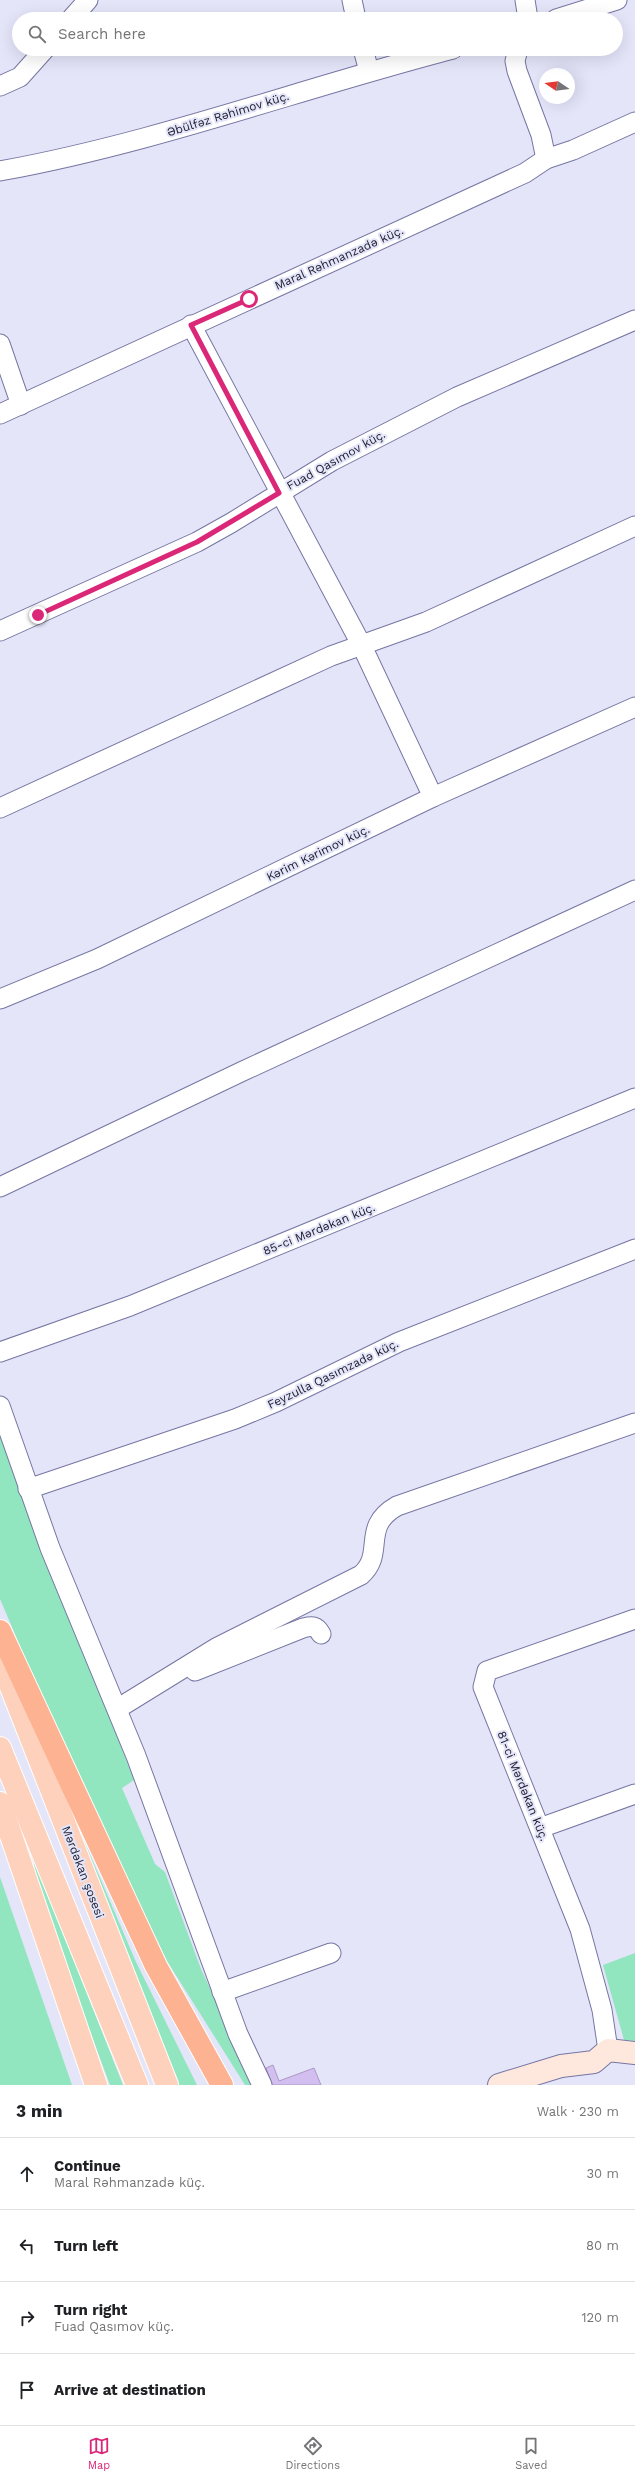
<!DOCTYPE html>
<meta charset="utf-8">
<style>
body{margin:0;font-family:"Work Sans",sans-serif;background:#f6f6f6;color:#202124}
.compass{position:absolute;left:539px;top:68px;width:36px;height:36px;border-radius:50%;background:#fff;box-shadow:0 4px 16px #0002;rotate:283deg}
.stop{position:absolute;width:12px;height:12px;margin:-9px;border:3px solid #db2777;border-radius:50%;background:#fff}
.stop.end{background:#db2777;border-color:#fff;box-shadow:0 1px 4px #0008}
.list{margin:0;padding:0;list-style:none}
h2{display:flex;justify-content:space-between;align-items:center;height:52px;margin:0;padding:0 16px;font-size:17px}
h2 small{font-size:13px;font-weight:400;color:#757577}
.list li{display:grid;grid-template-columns:26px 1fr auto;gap:12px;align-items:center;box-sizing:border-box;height:72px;padding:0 16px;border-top:1px solid #e0e0e0}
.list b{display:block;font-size:15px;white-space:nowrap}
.list p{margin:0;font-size:13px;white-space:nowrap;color:#757577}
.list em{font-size:13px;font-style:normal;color:#757577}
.icon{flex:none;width:22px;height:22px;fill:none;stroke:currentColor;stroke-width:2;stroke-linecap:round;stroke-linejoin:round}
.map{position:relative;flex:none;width:635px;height:2085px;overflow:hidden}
.search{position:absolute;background:#fff;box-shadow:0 4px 16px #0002;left:12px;right:12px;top:12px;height:44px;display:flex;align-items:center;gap:10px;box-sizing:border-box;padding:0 14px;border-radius:22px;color:#757577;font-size:15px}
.sheet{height:340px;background:#fff}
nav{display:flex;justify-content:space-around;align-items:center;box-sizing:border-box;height:56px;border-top:1px solid #e0e0e0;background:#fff;font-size:11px;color:#757577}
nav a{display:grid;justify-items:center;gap:2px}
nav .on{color:#db2777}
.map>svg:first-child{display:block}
.green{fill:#91e6c0}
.shadow{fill:#0003}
.building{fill:#d3bfef;stroke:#ab98c6}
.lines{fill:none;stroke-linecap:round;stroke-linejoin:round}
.street-casing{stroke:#7676a3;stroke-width:21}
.secondary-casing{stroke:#7676a3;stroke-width:24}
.primary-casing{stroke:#fff;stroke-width:24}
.highway-casing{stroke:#fff;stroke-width:24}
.street{stroke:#fff;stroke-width:19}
.secondary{stroke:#fee8de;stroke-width:22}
.primary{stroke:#fed1bd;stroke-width:22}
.highway{stroke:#fdb291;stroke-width:22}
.route{stroke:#db2777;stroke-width:5}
.labels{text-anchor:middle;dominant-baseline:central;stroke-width:4;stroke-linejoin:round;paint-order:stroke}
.street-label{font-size:12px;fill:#202032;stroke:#e4e5f9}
</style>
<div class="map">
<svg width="635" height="2085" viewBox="0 0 635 2085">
<rect width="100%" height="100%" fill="#e4e5f9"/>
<g class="green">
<polygon points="0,1433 134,1780 122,1788 155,1864 165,1872 201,1969 255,2085 245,2085 167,1961 53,1723 0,1599"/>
<polygon points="65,1808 71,1810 136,1962 197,2085 174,2085"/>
<polygon points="33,1857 123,2085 110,2085 39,1895"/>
<polygon points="0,1877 72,2085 0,2085"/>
<polygon points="635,1953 635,2041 624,2040 603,1965"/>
</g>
<polygon class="shadow" points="267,2069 278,2082 320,2085 269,2085 264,2072"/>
<polygon class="building" points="273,2065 279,2081 314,2068 321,2085 272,2085 266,2068"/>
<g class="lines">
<defs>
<g id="street">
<polyline points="352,0 356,19"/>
<polyline points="525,0 528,19"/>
<polyline points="71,19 88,0"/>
<polyline points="556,19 617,0"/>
<polyline points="363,49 369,71"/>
<polyline points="518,49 515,61 517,71 541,135 546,159"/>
<polyline points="0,86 20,77 45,49"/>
<path d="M0 171C155 143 302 88 453 49"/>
<polyline points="191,325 361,644 433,797"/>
<polyline points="0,344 21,405"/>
<polyline points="0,414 525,173 546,159 573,150 635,122"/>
<polyline points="0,631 197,542 231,523 332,461 457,397 635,320"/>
<polyline points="0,808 331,656 426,622 635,526"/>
<polyline points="0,999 97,959 433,797 635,707"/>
<polyline points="0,1187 243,1071 635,890"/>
<polyline points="0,1352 130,1306 635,1098"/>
<polyline points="0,1406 50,1548 136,1756 238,2034 262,2085"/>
<polyline points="28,1489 235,1419 276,1402 399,1342 635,1249"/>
<path d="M195 1671 303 1628C312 1626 316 1625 321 1634"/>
<path d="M117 1709 216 1648 361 1575C386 1553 360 1527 397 1506L635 1423"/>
<polyline points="540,1828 635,1794"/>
<polyline points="222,1992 331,1953"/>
<polyline points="608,2050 602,2010 580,1929 483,1687 487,1671 635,1619"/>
</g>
<polyline id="secondary" points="499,2085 561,2066 594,2062 608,2050 635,2053"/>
<g id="primary">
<polyline points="0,1659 167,2085"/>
<polyline points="0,1748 137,2085"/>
<polyline points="0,1803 96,2085"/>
</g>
<polyline id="highway" points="0,1631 156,1966 222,2085"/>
</defs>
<use href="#street" class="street-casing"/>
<use href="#secondary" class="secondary-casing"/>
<use href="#primary" class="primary-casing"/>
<use href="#highway" class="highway-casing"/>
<use href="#street" class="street"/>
<use href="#secondary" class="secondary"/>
<use href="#primary" class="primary"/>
<use href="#highway" class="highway"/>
</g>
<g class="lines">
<polyline class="route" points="38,615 197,542 279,493 191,325 249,299"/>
</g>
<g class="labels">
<g class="street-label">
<text transform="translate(228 114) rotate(-17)">Əbülfəz Rəhimov küç.</text>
<text transform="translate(339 258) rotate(-24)">Maral Rəhmanzadə küç.</text>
<text transform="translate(336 460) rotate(-29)">Fuad Qasımov küç.</text>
<text transform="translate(318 853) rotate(-26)">Kərim Kərimov küç.</text>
<text transform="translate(319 1229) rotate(-22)">85-ci Mərdəkan küç.</text>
<text transform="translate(333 1374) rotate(-26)">Feyzulla Qasımzadə küç.</text>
<text transform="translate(523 1786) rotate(68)">81-ci Mərdəkan küç.</text>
<text transform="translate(83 1872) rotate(69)">Mərdəkan şosesi</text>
</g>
</g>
</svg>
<svg class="compass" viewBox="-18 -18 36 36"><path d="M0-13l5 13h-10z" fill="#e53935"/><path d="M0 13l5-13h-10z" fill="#757577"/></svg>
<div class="stop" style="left:249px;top:299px"></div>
<div class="stop end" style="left:38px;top:615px"></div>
<div class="search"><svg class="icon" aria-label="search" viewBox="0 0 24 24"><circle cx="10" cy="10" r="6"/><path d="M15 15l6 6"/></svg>Search here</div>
</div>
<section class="sheet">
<h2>3 min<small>Walk · 230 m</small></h2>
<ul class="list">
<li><svg class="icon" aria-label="ahead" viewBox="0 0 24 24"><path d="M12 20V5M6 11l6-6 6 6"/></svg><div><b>Continue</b><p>Maral Rəhmanzadə küç.</p></div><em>30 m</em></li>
<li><svg class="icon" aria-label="left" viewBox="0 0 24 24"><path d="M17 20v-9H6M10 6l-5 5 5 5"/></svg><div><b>Turn left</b></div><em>80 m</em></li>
<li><svg class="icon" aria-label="right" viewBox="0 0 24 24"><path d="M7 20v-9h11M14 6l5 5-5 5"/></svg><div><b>Turn right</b><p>Fuad Qasımov küç.</p></div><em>120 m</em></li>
<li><svg class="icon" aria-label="arrive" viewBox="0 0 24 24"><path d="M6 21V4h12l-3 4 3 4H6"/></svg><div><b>Arrive at destination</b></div></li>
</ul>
</section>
<nav>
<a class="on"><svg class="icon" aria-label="map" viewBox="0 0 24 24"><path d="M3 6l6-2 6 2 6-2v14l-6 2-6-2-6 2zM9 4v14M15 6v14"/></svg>Map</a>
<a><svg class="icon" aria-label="directions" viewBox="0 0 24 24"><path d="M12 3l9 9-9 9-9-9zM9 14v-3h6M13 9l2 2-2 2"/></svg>Directions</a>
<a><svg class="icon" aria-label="saved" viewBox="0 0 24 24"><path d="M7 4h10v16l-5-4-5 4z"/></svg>Saved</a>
</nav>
